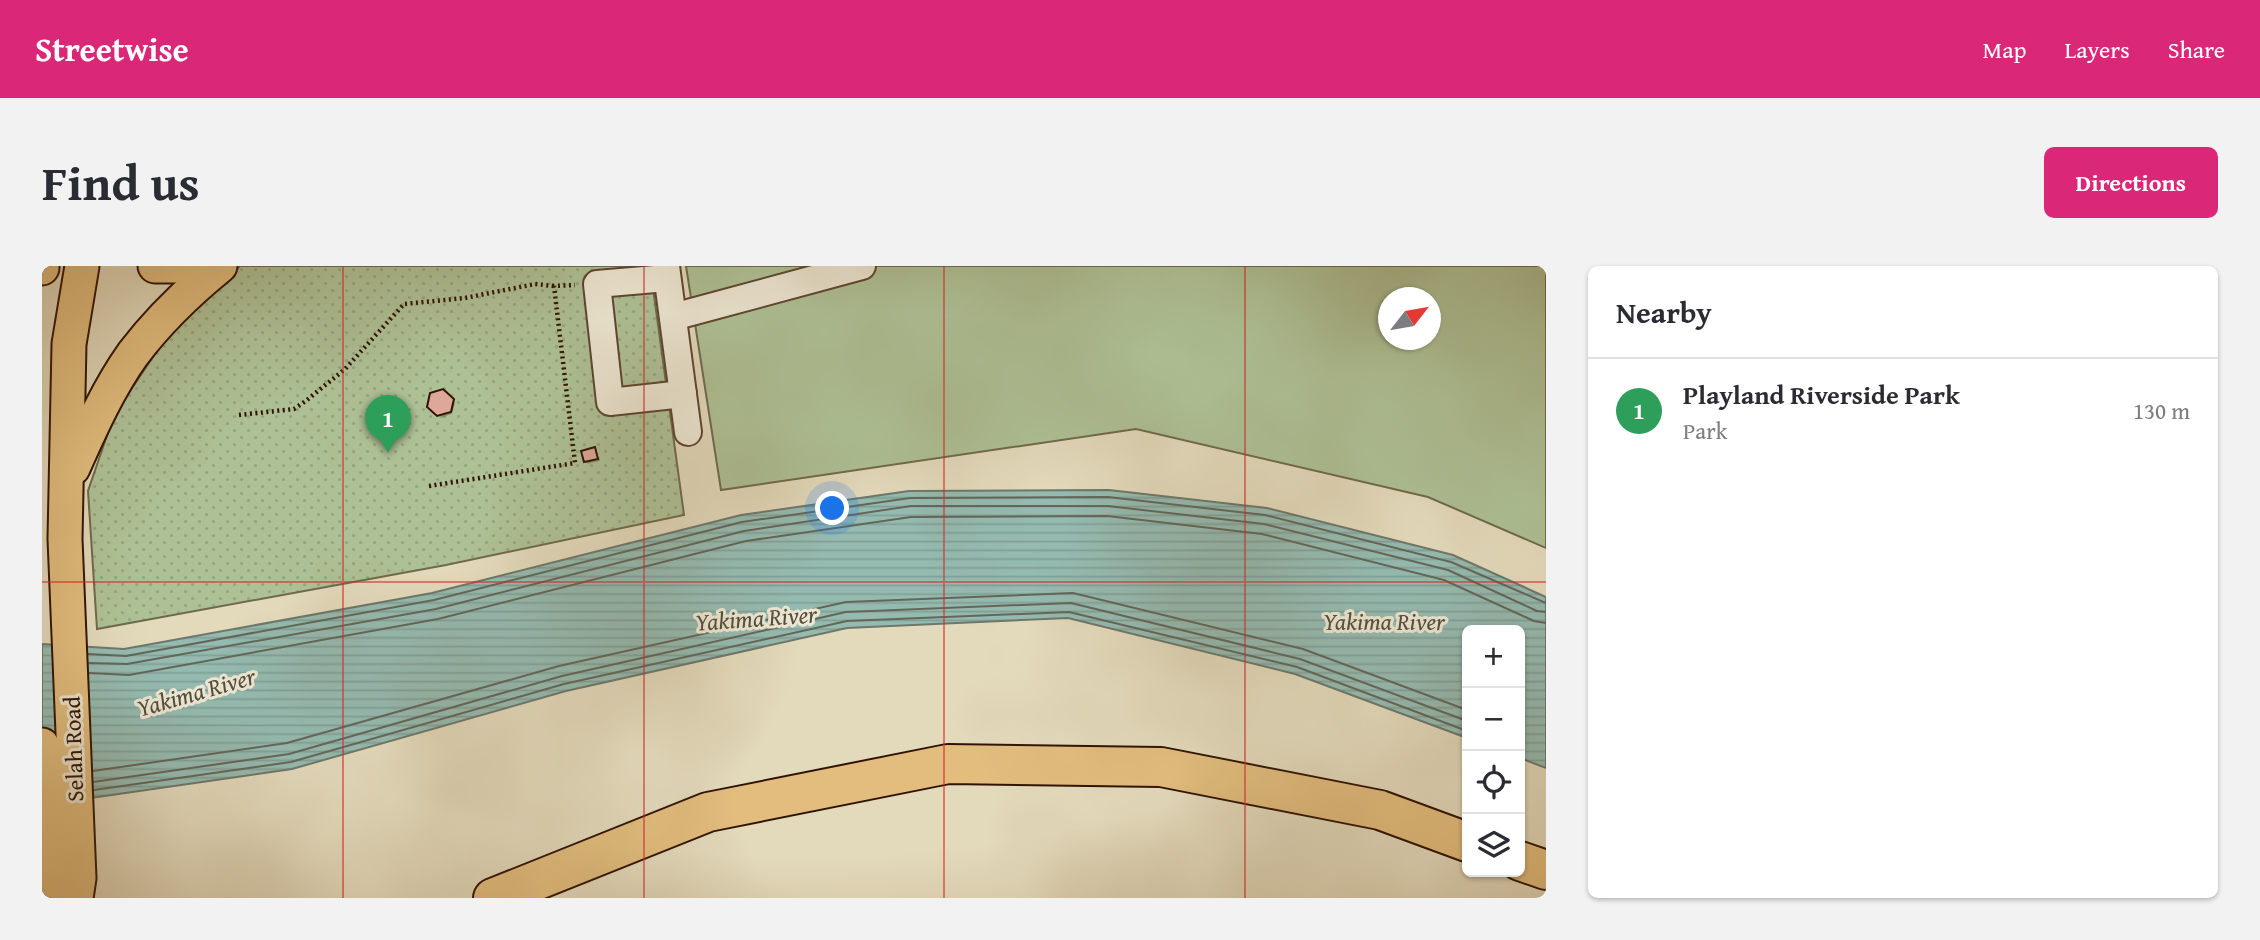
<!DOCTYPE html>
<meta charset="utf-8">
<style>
body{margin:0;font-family:"Gentium Book Plus",serif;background:#f2f2f3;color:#2b2b33}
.controls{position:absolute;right:21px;bottom:21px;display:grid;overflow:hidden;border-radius:10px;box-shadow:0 2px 5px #0004}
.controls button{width:63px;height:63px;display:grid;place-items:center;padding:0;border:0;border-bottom:2px solid #e1e1e2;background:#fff;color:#2b2b33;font:35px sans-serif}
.compass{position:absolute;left:1336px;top:21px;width:63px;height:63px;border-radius:50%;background:#fff;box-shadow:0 2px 5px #0004;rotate:59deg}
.you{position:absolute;left:791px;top:243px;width:24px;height:24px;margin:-18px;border:5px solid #fff;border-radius:50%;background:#1a73e8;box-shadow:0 0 0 10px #1a73e833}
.badge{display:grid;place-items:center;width:46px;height:46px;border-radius:50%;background:#db2777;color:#fff;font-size:23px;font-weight:700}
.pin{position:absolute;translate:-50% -58px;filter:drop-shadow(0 2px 4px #0008)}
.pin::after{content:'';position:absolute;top:37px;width:24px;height:21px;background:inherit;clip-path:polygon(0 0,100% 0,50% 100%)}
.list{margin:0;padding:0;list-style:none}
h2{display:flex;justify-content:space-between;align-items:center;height:91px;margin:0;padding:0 28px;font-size:30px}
h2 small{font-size:23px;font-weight:400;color:#7c7c81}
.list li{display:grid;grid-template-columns:46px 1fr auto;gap:21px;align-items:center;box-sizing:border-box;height:105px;padding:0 28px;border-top:2px solid #e1e1e2}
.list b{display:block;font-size:26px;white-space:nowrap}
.list p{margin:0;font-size:23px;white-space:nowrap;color:#7c7c81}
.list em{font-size:23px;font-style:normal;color:#7c7c81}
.icon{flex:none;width:38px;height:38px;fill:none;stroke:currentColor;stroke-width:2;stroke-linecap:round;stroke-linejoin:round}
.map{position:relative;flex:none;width:1504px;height:632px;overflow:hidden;border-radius:10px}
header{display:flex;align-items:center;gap:42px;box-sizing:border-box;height:98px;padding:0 35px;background:#db2777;color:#fff}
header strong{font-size:33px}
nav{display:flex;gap:38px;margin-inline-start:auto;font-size:24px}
.intro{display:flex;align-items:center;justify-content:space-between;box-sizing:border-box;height:168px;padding:0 42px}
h1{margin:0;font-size:49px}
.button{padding:18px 32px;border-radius:10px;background:#db2777;color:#fff;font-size:24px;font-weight:700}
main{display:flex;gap:42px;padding:0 42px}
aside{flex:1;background:#fff;border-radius:10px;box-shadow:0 2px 5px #0004}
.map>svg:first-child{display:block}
.grass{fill:#aec196;stroke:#6f6a4c;stroke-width:2;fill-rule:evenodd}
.park{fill:url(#park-dots);stroke:#6f6a4c;stroke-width:2}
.water{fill:url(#water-rules);stroke:#6d786b;stroke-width:2}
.shadow{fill:#0003}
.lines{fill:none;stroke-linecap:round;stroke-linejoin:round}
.shore{stroke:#62675a;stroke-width:2}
.building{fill:#dda799;stroke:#301302;stroke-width:2}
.minor-casing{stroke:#5d4530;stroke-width:30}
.major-casing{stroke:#301302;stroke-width:37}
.highway-casing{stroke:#301302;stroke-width:42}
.path{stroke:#301302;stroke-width:4.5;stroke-dasharray:2 3.5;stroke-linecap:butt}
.minor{stroke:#ede7d3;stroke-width:26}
.major{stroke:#e2bd7e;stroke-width:33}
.highway{stroke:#e2bd7e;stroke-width:38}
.grid{fill:none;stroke:#d62828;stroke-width:2;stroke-opacity:0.55}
.labels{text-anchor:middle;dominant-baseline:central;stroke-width:6;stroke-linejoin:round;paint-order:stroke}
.street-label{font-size:23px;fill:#301302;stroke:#ede7d3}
.water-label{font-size:24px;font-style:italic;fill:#534e3f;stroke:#ede7d3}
</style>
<header>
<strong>Streetwise</strong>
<nav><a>Map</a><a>Layers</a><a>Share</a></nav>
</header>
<div class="intro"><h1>Find us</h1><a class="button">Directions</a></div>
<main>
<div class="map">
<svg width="1504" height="632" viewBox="0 0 1504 632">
<defs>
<pattern id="park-dots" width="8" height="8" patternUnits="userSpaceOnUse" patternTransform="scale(1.75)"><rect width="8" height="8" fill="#aec196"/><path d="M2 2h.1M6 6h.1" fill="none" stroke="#96a580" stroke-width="1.8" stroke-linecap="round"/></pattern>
<pattern id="water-rules" width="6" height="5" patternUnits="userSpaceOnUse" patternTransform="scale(1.75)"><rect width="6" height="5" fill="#95bbb1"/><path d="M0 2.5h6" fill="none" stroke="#81a097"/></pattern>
</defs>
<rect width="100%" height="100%" fill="#e3dabc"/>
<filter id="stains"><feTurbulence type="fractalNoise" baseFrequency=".00286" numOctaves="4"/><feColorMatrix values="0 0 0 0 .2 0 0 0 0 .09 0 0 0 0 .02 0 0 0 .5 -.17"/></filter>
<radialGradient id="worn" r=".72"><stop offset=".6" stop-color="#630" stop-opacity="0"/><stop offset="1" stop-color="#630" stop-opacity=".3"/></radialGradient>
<path class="grass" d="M644 0H1504V282L1386 231 1094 163 679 224ZM1346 32H1388V74H1346Z"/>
<polygon class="park" points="198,0 608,0 642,249 404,299 55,363 46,225 72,149 121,76"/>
<polygon class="water" points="1067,224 1225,242 1411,289 1504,331 1504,502 1478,492 1478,364 1425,364 1425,472 1253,408 1026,352 805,362 524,425 250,503 0,539 0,378 82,383 390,327 699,249 867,225"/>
<g class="shadow">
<polygon points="401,125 413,137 410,148 399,152 387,140"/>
<polygon points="553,183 558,195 546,198 543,195"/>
</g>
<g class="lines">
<g class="shore">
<polyline points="46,388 84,390 392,334 700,256 868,232 1066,231 1223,249 1409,296 1504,337"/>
<polyline points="47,397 85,398 394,343 702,265 869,240 1066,240 1222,258 1406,304 1495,345 1504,346"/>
<polyline points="47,407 87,409 396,353 704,275 869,251 1065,250 1220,268 1402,314 1492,355 1504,357"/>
<polyline points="51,505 245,477 517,400 804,336 1031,327 1261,383 1425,444"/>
<polyline points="51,516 247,488 520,410 804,346 1029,337 1258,393 1425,455"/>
<polyline points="52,524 249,496 522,418 805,355 1027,346 1255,401 1425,465"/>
</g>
</g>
<g class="building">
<polygon points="401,123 412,133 409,146 395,150 385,141 388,127"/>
<polygon points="553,181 556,193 542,196 539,185"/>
</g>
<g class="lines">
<defs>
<g id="minor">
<polyline points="624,0 646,166"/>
<polyline points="625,12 555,18 568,136 641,128"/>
<polyline points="631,51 820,0"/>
</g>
<g id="major">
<polyline points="113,0 140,0"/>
<polyline points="0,2 0,0"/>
<path d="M31 202C48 164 66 123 91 88 116 55 146 26 178 0"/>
<polyline points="0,479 6,617 10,632"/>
<polyline points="34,632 37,612 23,273 27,78 40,0"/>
</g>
<g id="highway">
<polyline points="1478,595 1504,604"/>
<polyline points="451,632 666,546 906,498 1119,501 1338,544 1425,576"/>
</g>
</defs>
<use href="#minor" class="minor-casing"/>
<use href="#major" class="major-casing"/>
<use href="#highway" class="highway-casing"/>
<g class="path">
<polyline points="197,149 252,143 265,134 303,103 362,38 423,32 493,18 512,20"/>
<polyline points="387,220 533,197 512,20 533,19"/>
</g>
<use href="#minor" class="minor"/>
<use href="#major" class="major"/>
<use href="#highway" class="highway"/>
</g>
<path class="grid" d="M301 0V632M602 0V632M902 0V632M1203 0V632M0 316H1504"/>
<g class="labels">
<g class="street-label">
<text transform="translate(31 483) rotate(-92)">Selah Road</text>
</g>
<g class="water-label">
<text transform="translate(714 352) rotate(-4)">Yakima River</text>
<text x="1342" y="355">Yakima River</text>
<text transform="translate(154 426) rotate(-16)">Yakima River</text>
</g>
</g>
<rect width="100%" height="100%" filter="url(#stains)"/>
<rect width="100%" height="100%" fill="url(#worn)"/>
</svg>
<div class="controls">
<button>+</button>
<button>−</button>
<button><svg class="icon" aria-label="locate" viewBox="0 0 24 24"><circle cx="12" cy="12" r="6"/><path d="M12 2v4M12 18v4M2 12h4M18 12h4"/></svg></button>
<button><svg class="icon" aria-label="layers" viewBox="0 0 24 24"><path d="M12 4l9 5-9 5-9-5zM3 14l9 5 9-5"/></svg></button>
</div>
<svg class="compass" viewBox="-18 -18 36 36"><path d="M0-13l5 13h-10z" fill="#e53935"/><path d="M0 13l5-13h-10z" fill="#7c7c81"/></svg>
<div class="you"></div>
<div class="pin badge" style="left:346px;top:187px;background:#2e9e5b">1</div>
</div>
<aside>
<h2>Nearby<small></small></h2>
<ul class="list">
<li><span class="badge" style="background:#2e9e5b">1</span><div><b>Playland Riverside Park</b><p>Park</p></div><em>130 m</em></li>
</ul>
</aside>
</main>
